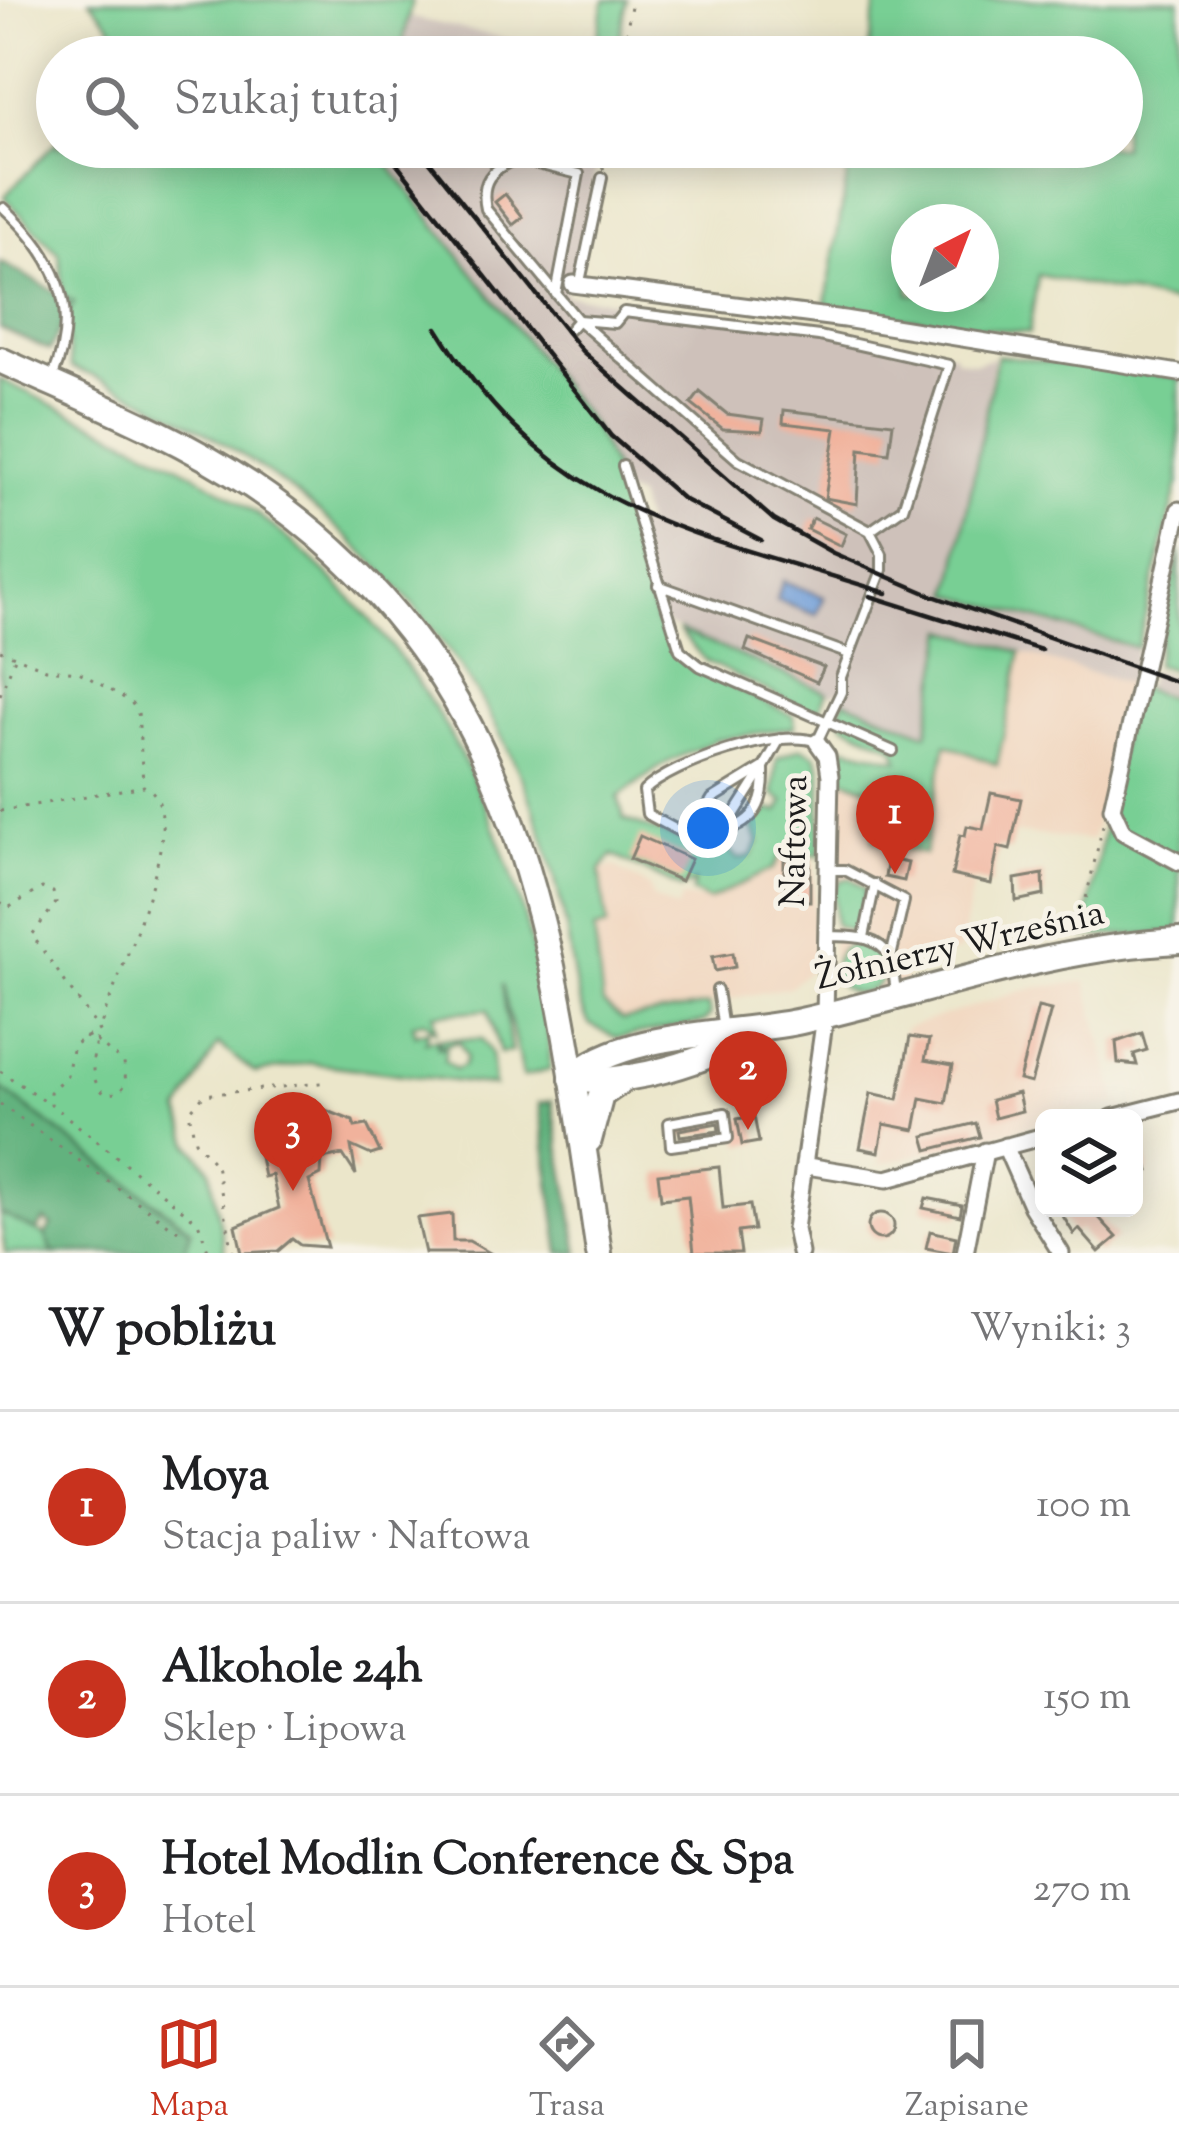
<!DOCTYPE html>
<html lang="pl">
<meta charset="utf-8">
<style>
body{margin:0;font-family:"Sorts Mill Goudy",serif;background:#f2f2f2;color:#202124}
.controls{position:absolute;right:36px;bottom:36px;display:grid;overflow:hidden;border-radius:18px;box-shadow:0 6px 30px #0003}
.controls button{width:108px;height:108px;display:grid;place-items:center;padding:0;border:0;border-bottom:3px solid #e0e0e0;background:#fff;color:#202124;font:60px sans-serif}
.compass{position:absolute;left:891px;top:204px;width:108px;height:108px;border-radius:50%;background:#fff;box-shadow:0 6px 30px #0003;rotate:42deg}
.you{position:absolute;left:708px;top:828px;width:42px;height:42px;margin:-30px;border:9px solid #fff;border-radius:50%;background:#1a73e8;box-shadow:0 0 0 18px #1a73e833}
.badge{display:grid;place-items:center;width:78px;height:78px;border-radius:50%;background:#c8321e;color:#fff;font-size:39px;font-weight:700}
.pin{position:absolute;translate:-50% -99px;filter:drop-shadow(0 3px 6px #0008)}
.pin::after{content:'';position:absolute;top:63px;width:42px;height:36px;background:inherit;clip-path:polygon(0 0,100% 0,50% 100%)}
.list{margin:0;padding:0;list-style:none}
h2{display:flex;justify-content:space-between;align-items:center;height:156px;margin:0;padding:0 48px;font-size:51px}
h2 small{font-size:39px;font-weight:400;color:#757577}
.list li{display:grid;grid-template-columns:78px 1fr auto;gap:36px;align-items:center;box-sizing:border-box;height:192px;padding:0 48px;border-top:3px solid #e0e0e0}
.list b{display:block;font-size:45px;white-space:nowrap}
.list p{margin:0;font-size:39px;white-space:nowrap;color:#757577}
.list em{font-size:39px;font-style:normal;color:#757577}
.icon{flex:none;width:66px;height:66px;fill:none;stroke:currentColor;stroke-width:2;stroke-linecap:round;stroke-linejoin:round}
.map{position:relative;flex:none;width:1179px;height:1253px;overflow:hidden}
.search{position:absolute;background:#fff;box-shadow:0 6px 30px #0003;left:36px;right:36px;top:36px;height:132px;display:flex;align-items:center;gap:30px;box-sizing:border-box;padding:0 42px;border-radius:66px;color:#757577;font-size:45px}
.sheet{height:732px;background:#fff}
nav{display:flex;justify-content:space-around;align-items:center;box-sizing:border-box;height:168px;border-top:3px solid #e0e0e0;background:#fff;font-size:33px;color:#757577}
nav a{display:grid;justify-items:center;gap:6px}
nav .on{color:#c8321e}
.map>svg:first-child{display:block}
.built{fill:#f1d5bd}
.industrial{fill:#cec1ba}
.green{fill:#78cf94;stroke:#4a7658;stroke-width:3;fill-rule:evenodd}
.forest{fill:#62b27e;stroke:#3f674d;stroke-width:3}
.water{fill:#709dd8;stroke:#465c7a;stroke-width:3}
.building{fill:#f1b29c}
.lines{fill:none;stroke-linecap:round;stroke-linejoin:round}
.service-casing{stroke:#848173;stroke-width:14}
.minor-casing{stroke:#848173;stroke-width:21}
.primary-casing{stroke:#848173;stroke-width:30}
.path{stroke:#848173;stroke-width:3;stroke-dasharray:3 9;stroke-linecap:butt}
.service{stroke:#fff;stroke-width:8}
.minor{stroke:#fff;stroke-width:15}
.primary{stroke:#fff;stroke-width:24}
.rail{stroke:#1c1c1c;stroke-width:4.5}
.labels{text-anchor:middle;dominant-baseline:central;stroke-width:10;stroke-linejoin:round;paint-order:stroke}
.street-label{font-size:36px;fill:#1c1c1c;stroke:#f7f3e8}
</style>
<div class="map">
<svg width="1179" height="1253" viewBox="0 0 1179 1253">
<rect width="100%" height="100%" fill="#f7f3e8"/>
<filter id="ink" filterUnits="userSpaceOnUse"><feTurbulence type="fractalNoise" baseFrequency=".00833" numOctaves="2"/><feDisplacementMap in="SourceGraphic" scale="24" xChannelSelector="R" yChannelSelector="G"/><feConvolveMatrix kernelMatrix="1 2 1 2 8 2 1 2 1" color-interpolation-filters="sRGB"/></filter>
<filter id="wash" filterUnits="userSpaceOnUse"><feTurbulence type="fractalNoise" baseFrequency=".004" numOctaves="4" result="noise"/><feDisplacementMap in="SourceGraphic" scale="48" xChannelSelector="R" yChannelSelector="G"/><feGaussianBlur stdDeviation="2.7" result="paint"/><feColorMatrix in="noise" values="0 0 0 0 0 0 0 0 0 0 0 0 0 0 0 0 0 1.4 0 .05"/><feComposite in="paint" operator="in"/></filter>
<g filter="url(#wash)">
<rect width="100%" height="100%" fill="#ebe6ca"/>
<g class="built">
<polygon points="1021,652 1129,684 1092,840 983,830 960,951 905,966 905,984 850,996 832,973 835,776 881,793 946,744 997,764"/>
<polygon points="780,854 814,854 813,967 790,987 622,1020 603,1004 594,929 607,925 600,871 613,866 649,887 653,898 677,909 682,898 708,900 774,868"/>
<polygon points="1086,982 1118,1104 1044,1118 1044,1123 879,1164 905,1028 1031,988"/>
</g>
<g class="industrial">
<polygon points="408,17 591,57 400,57"/>
<polygon points="380,147 580,147 579,158 597,162 577,275 567,277 565,295 821,327 954,353 956,359 975,363 994,357 952,594 1137,648 1132,685 946,630 927,735 844,700 845,694 836,691 835,695 656,620 625,522 646,528 637,497 618,491 592,424 379,153"/>
<polygon points="1151,670 1179,678 1179,701 1145,690"/>
</g>
<g class="green">
<polygon points="90,0 412,0 400,57 137,57"/>
<polygon points="604,0 627,0 616,57 594,57"/>
<path d="M877 0H1179V304L1038 275 1029 333 825 308 852 147H1122V57H867ZM909 222H981V294H909Z"/>
<path d="M57 141V147H380L379 153 592 425 612 466 656 621 675 654 698 671 794 716 795 727 716 740 664 764 618 797 624 819 691 844 699 858 725 846 738 859 751 856 759 842 751 824 770 809 778 812 784 802 773 794 777 758 801 748 816 755 821 769 820 855 781 854 774 868 708 900 692 892 694 882 681 888 612 855 600 871 607 926 594 930 603 1004 622 1020 708 1005 710 1015 704 1022 617 1038 589 1024C574 997 572 958 566 927 556 878 542 825 522 779 435 582 267 444 71 367L59 254 4 197Z"/>
<polygon points="997,355 1179,377 1179,480 1137,648 951,594"/>
<path d="M0 379C82 421 185 460 258 515 386 611 470 741 517 892 528 926 555 1039 549 1070L523 1077 502 984 511 1052 500 1053 488 1010 434 1014 436 1031 424 1021 413 1024 415 1034 429 1030 425 1041 436 1039 438 1048 446 1047 444 1060 455 1069 464 1065 467 1056 459 1042 440 1046 439 1039H482L491 1053 494 1086 310 1063 255 1073 218 1044 180 1111 190 1144 210 1169 225 1253H184L191 1229 0 1088Z"/>
<polygon points="1179,550 1179,672 1155,665"/>
<polygon points="678,630 827,692 820,708 809,711 706,661"/>
<polygon points="946,630 1021,652 997,765 946,744 924,854 873,840 881,793 835,776 845,747 899,760 895,748 844,724 839,715 844,700 927,734"/>
<polygon points="1132,685 1179,701 1179,932 1083,937"/>
<polygon points="851,878 865,889 860,921 850,931 835,925 834,890 841,880"/>
<circle cx="859" cy="968" r="25"/>
<polygon points="0,1213 48,1237 53,1253 5,1253"/>
</g>
<g class="forest">
<polygon points="0,262 74,302 50,350 0,328"/>
<polygon points="0,1088 191,1230 184,1253 53,1253 45,1235 52,1226 45,1220 36,1231 0,1213"/>
<polygon points="552,1101 579,1253 560,1253 539,1103"/>
</g>
<polygon class="water" points="783,581 824,597 817,615 776,600"/>
<g id="blocks">
<g class="building">
<polygon points="505,194 523,217 513,225 495,202"/>
<polygon points="700,392 727,414 764,419 762,431 723,429 691,404"/>
<polygon points="784,410 893,423 889,453 860,449 857,504 825,498 836,429 783,423"/>
<polygon points="813,518 846,534 841,546 807,529"/>
<polygon points="749,639 824,667 817,682 745,650"/>
<polygon points="991,793 1021,799 1010,850 998,847 991,884 952,875 960,835 965,836 967,826 983,829"/>
<polygon points="640,836 691,859 681,881 630,859"/>
<polygon points="888,859 908,863 904,881 885,877"/>
<rect x="784" y="860" width="26" height="41"/>
<polygon points="1043,874 1044,895 1016,901 1015,879"/>
<polygon points="733,953 735,967 715,971 712,957"/>
<polygon points="1038,1007 1051,1010 1031,1083 1019,1080"/>
<polygon points="1142,1033 1147,1050 1134,1054 1137,1065 1118,1063 1116,1042"/>
<polygon points="910,1037 929,1040 925,1060 953,1065 946,1103 921,1098 915,1130 884,1124 879,1152 860,1148 871,1093 898,1099"/>
<polygon points="1018,1093 1022,1111 995,1118 991,1100"/>
<polygon points="313,1105 353,1121 355,1127 367,1125 380,1152 371,1155 351,1146 356,1175 343,1155 322,1159 321,1175 309,1181 327,1247 300,1245 292,1239 278,1251 242,1253 236,1226 279,1208 272,1175 264,1177 257,1142 264,1141 259,1116"/>
<polygon points="754,1116 759,1142 742,1145 737,1119"/>
<polygon points="718,1123 719,1131 680,1136 679,1130"/>
<polygon points="976,1123 980,1137 928,1150 924,1136"/>
<polygon points="1138,1128 1149,1171 1134,1176 1134,1129"/>
<polygon points="719,1167 723,1208 750,1205 754,1230 738,1232 741,1253 694,1253 688,1196 661,1199 658,1174"/>
<polygon points="926,1198 962,1205 960,1216 923,1208"/>
<polygon points="1058,1208 1090,1208 1117,1237 1099,1252 1079,1229 1074,1234"/>
<circle cx="881" cy="1226" r="13"/>
<polygon points="452,1214 453,1241 469,1241 490,1253 425,1253 417,1218"/>
<polygon points="930,1231 956,1237 953,1253 926,1248"/>
</g>
</g>
</g>
<g filter="url(#ink)">
<use href="#blocks" fill-opacity="0" stroke="#848173" stroke-width="3"/>
<g class="lines">
<defs>
<g id="service">
<path d="M4 208C55 255 82 307 53 376"/>
<polyline points="580,282 602,178"/>
<path d="M556 294 579 174 516 159C491 169 480 182 486 209L578 320 570 329"/>
<polyline points="623,466 680,650 700,666 893,751"/>
<polyline points="658,585 849,654"/>
<path d="M780 739 764 767 712 799 690 837 647 814 644 791C672 763 780 727 817 742L841 692V677L882 570V554L870 531 738 460 578 320 615 323 624 312 819 336 949 365 903 508 870 531"/>
<path d="M724 831C757 822 765 801 764 769"/>
<polyline points="691,837 724,831 762,771"/>
<polyline points="828,870 845,870 904,901 891,957 896,991"/>
<path d="M827 936C854 937 874 934 891 957"/>
<polyline points="864,937 875,884"/>
<polyline points="717,990 723,1029"/>
<polygon points="725,1113 728,1138 671,1146 669,1123"/>
</g>
<g id="minor">
<polyline points="573,284 844,319 1179,373"/>
<polyline points="1179,510 1112,808 1123,832 1179,862"/>
<polyline points="1112,1118 1179,1101"/>
<polyline points="1005,1146 1032,1207 1061,1253"/>
<polyline points="807,1166 887,1179 1044,1136"/>
<polyline points="800,1253 795,1229 825,1016 830,776 827,756 817,742"/>
<polyline points="965,1253 985,1151"/>
</g>
<g id="primary">
<path d="M0 360C85 399 174 434 252 486 531 674 554 951 599 1253"/>
<path d="M572 1078C624 1029 735 1036 801 1021 925 993 1051 947 1179 941"/>
<path d="M572 1078C627 1087 710 1061 756 1031"/>
<polyline points="589,1140 601,1095 627,1077"/>
</g>
</defs>
<use href="#service" class="service-casing"/>
<use href="#minor" class="minor-casing"/>
<use href="#primary" class="primary-casing"/>
<g class="path">
<polyline points="622,57 632,0"/>
<polyline points="603,170 607,147"/>
<polyline points="0,650 46,669 79,672 131,702 138,712 143,782"/>
<polyline points="0,695 15,658"/>
<path d="M0 811 144 786C199 810 113 981 101 1025"/>
<polyline points="0,902 8,908 42,888 53,892 56,903 32,935 99,1030 73,1045 67,1075 50,1092 51,1104 198,1222 209,1253"/>
<polyline points="1078,933 1103,825"/>
<polyline points="84,1037 96,1041 98,1034"/>
<path d="M96 1041 124 1063 126 1084 118 1093 105 1094C89 1081 92 1060 96 1041Z"/>
<polyline points="0,1071 48,1103"/>
<polyline points="0,1104 178,1231"/>
<polyline points="233,1253 216,1165 195,1141 189,1112 204,1095 329,1082"/>
</g>
<use href="#service" class="service"/>
<use href="#minor" class="minor"/>
<use href="#primary" class="primary"/>
<g class="rail">
<polyline points="418,147 582,351 774,520 833,553 933,596 1179,683"/>
<polyline points="387,151 611,436 683,499 761,540"/>
<path d="M437 328C553 517 691 530 887 593"/>
<polyline points="870,596 1041,650"/>
</g>
</g>
</g>
<g class="labels">
<g class="street-label">
<text transform="translate(796 841) rotate(-89)">Naftowa</text>
<text transform="translate(960 947) rotate(-13)">Żołnierzy Września</text>
</g>
</g>
</svg>
<div class="controls">
<button><svg class="icon" aria-label="layers" viewBox="0 0 24 24"><path d="M12 4l9 5-9 5-9-5zM3 14l9 5 9-5"/></svg></button>
</div>
<svg class="compass" viewBox="-18 -18 36 36"><path d="M0-13l5 13h-10z" fill="#e53935"/><path d="M0 13l5-13h-10z" fill="#757577"/></svg>
<div class="you"></div>
<div class="pin badge" style="left:895px;top:874px">1</div>
<div class="pin badge" style="left:748px;top:1130px">2</div>
<div class="pin badge" style="left:293px;top:1191px">3</div>
<div class="search"><svg class="icon" aria-label="search" viewBox="0 0 24 24"><circle cx="10" cy="10" r="6"/><path d="M15 15l6 6"/></svg>Szukaj tutaj</div>
</div>
<section class="sheet">
<h2>W pobliżu<small>Wyniki: 3</small></h2>
<ul class="list">
<li><span class="badge">1</span><div><b>Moya</b><p>Stacja paliw · Naftowa</p></div><em>100 m</em></li>
<li><span class="badge">2</span><div><b>Alkohole 24h</b><p>Sklep · Lipowa</p></div><em>150 m</em></li>
<li><span class="badge">3</span><div><b>Hotel Modlin Conference &amp; Spa</b><p>Hotel</p></div><em>270 m</em></li>
</ul>
</section>
<nav>
<a class="on"><svg class="icon" aria-label="map" viewBox="0 0 24 24"><path d="M3 6l6-2 6 2 6-2v14l-6 2-6-2-6 2zM9 4v14M15 6v14"/></svg>Mapa</a>
<a><svg class="icon" aria-label="directions" viewBox="0 0 24 24"><path d="M12 3l9 9-9 9-9-9zM9 14v-3h6M13 9l2 2-2 2"/></svg>Trasa</a>
<a><svg class="icon" aria-label="saved" viewBox="0 0 24 24"><path d="M7 4h10v16l-5-4-5 4z"/></svg>Zapisane</a>
</nav>
